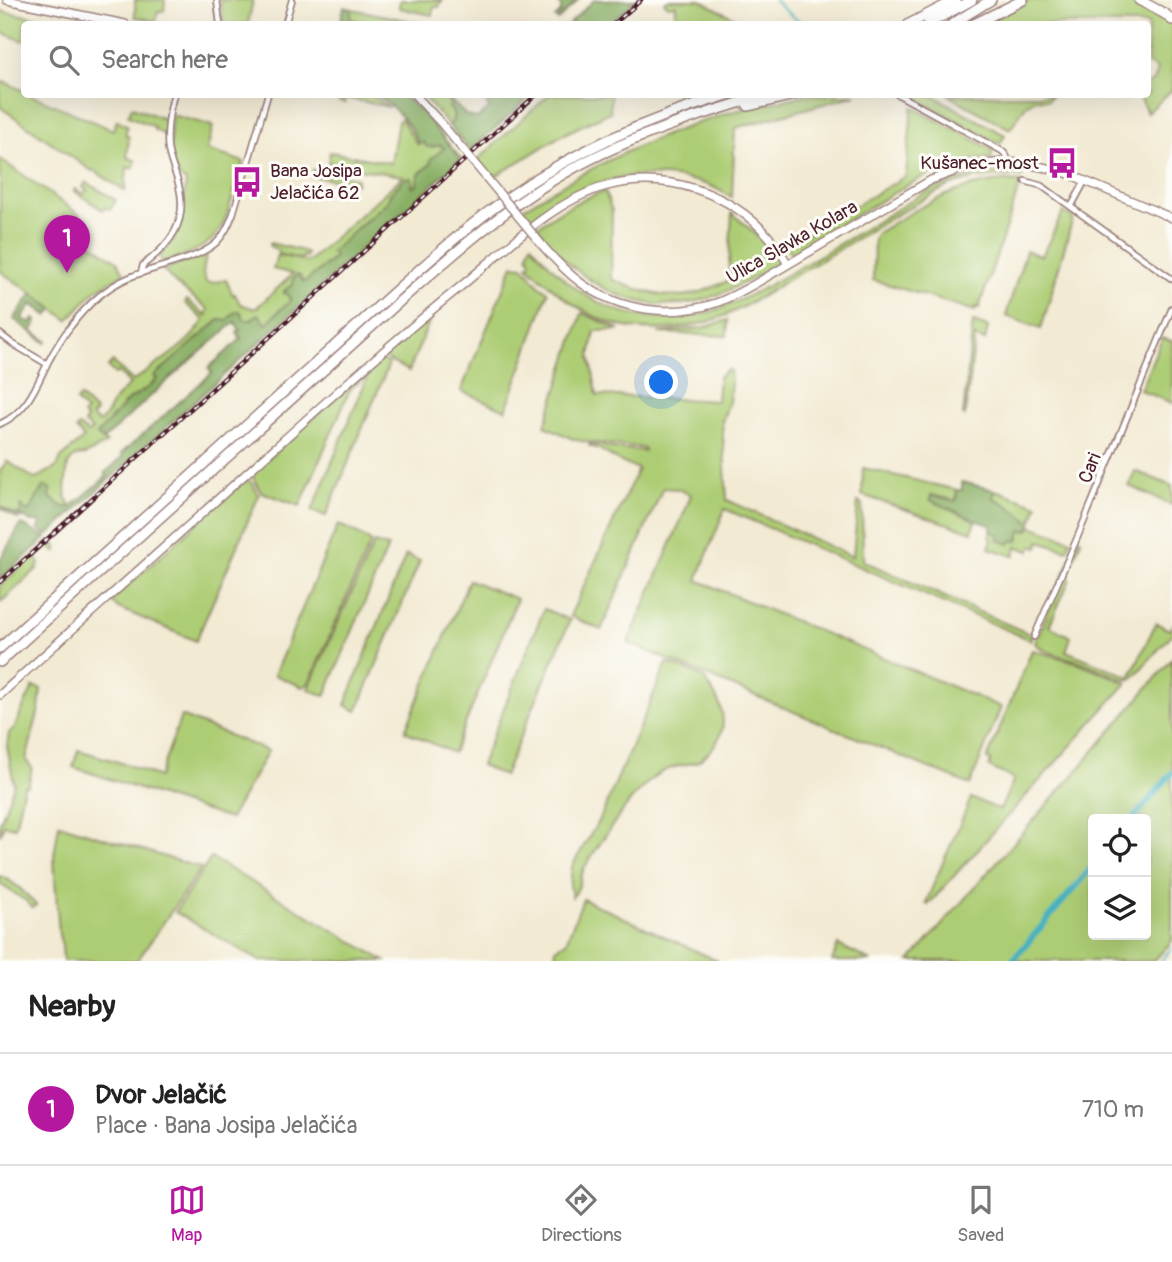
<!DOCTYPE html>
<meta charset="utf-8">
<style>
body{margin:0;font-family:Pangolin,sans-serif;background:#f6f6f6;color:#222}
.controls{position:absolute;right:21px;bottom:21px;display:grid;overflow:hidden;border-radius:7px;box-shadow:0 7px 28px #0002}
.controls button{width:63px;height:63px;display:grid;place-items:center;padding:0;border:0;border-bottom:2px solid #e0e0e0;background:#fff;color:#222;font:35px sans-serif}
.you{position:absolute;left:662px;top:383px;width:24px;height:24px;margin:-18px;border:5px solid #fff;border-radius:50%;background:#1a73e8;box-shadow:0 0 0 10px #1a73e833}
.badge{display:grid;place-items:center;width:46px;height:46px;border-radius:50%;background:#b5179e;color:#fff;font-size:23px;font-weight:700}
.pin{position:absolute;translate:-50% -58px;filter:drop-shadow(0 2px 4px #0008)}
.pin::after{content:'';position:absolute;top:37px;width:24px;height:21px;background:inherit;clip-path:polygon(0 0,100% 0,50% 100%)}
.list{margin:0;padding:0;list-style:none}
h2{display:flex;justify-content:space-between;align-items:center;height:91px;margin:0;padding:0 28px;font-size:30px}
h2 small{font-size:23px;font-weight:400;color:#767676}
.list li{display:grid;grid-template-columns:46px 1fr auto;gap:21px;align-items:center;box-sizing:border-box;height:112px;padding:0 28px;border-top:2px solid #e0e0e0}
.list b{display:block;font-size:26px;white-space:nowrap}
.list p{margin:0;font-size:23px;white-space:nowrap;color:#767676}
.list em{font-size:23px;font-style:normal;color:#767676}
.icon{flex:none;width:38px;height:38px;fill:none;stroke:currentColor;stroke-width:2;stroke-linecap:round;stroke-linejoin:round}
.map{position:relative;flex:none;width:1172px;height:961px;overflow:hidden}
.search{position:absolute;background:#fff;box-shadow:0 7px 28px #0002;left:21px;right:21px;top:21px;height:77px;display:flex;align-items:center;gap:18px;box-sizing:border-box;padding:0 24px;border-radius:7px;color:#767676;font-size:26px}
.sheet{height:203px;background:#fff}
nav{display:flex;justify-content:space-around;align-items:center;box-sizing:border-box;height:98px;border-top:2px solid #e0e0e0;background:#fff;font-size:19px;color:#767676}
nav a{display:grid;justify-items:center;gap:4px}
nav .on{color:#b5179e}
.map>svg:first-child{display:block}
.green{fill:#adcd74;stroke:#7c7650;stroke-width:2;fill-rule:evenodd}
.forest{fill:#8ab066;stroke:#6a6848;stroke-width:2}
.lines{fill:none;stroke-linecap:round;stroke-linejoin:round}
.stream{stroke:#44b1c0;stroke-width:2}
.canal{stroke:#44b1c0;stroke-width:6}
.street-casing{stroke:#9e847f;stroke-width:8}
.secondary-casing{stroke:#9e847f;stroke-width:10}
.highway-casing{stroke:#9e847f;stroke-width:12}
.street{stroke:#fff;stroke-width:4.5}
.secondary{stroke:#fff;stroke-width:7}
.highway{stroke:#fff;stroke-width:9}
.rail-casing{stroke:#4a1f2b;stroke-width:4.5}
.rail{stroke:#fdfcf7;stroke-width:2;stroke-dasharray:5;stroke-linecap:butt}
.secondary-bridge-casing{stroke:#9e847f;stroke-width:10;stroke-linecap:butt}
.secondary-bridge{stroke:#fff;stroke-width:7}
.labels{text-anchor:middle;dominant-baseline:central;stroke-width:6;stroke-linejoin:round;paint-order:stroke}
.poi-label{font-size:19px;fill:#4a1f2b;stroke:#fdfcf7;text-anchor:end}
.street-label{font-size:19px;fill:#4a1f2b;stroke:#fdfcf7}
</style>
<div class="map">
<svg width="1172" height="961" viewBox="0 0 1172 961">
<rect width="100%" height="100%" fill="#fdfcf7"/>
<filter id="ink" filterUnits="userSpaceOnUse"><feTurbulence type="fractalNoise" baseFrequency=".0143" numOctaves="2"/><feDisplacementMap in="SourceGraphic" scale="14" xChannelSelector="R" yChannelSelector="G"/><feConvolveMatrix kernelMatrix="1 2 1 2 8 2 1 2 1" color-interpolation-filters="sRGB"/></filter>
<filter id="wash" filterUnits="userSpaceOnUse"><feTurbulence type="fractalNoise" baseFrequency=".00686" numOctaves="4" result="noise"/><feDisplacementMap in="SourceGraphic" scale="28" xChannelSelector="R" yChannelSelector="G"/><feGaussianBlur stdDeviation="1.57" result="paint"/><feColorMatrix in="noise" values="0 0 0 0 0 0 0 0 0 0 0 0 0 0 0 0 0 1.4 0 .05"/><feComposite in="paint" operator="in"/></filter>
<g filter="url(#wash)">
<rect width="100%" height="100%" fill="#f2ead3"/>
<g class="green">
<polygon points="165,0 164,11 158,11 156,21 135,17 135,0"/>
<polygon points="220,0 253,0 248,24 223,24"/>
<polygon points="400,0 442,0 442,2 440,2 439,7 434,6 432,15 399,8"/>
<polygon points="668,0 700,0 746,24 675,24 676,5 668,6 664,2"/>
<polygon points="1029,0 1132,0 1172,22 1172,90 1147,113 1139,95 1148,94 1148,84 1155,79 1157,69 1148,64 1148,24 982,24"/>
<polygon points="352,9 425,24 369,24 350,19"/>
<polygon points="0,11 71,24 24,24 24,41 0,32"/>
<polygon points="4,82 24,91 24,94 31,95 113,130 117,120 128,126 125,134 129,137 127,157 136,161 133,169 127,167 125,191 93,170 92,171 0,107 0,83 2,84"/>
<polygon points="550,94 611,95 610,112 562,135 493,178 477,160"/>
<polygon points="338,95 370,95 389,107 346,98 345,103 339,102 340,96"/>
<path d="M422 95H441L452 104 449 107C455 114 455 119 449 126Z"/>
<path d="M806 95H856L735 128 732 197C725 194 719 190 713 187 673 170 615 172 576 192 560 200 547 211 532 223L522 209C588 167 657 134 732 112 756 105 781 101 806 95Z"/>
<polygon points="909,95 932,95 1005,135 1000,144"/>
<polygon points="948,95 1052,95 1048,100 1036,99 1026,105 1010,129"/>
<polygon points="132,107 167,120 166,135 154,130 155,127 128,116"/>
<path d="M912 107 992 149V158C945 161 906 185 867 209 842 224 817 239 792 255L786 246 906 176Z"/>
<path d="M172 115 213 126 207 150 244 162C221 219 235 243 164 262L161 260 160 256 174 239 181 222 186 182C166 171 170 134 172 115Z"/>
<path d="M401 119 417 144 423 142 431 147 441 145 445 148C440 154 435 161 428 166 421 172 417 174 417 184L414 187H412V178H405L387 202 357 228 332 253 335 257 305 282 302 281 300 276 284 293 288 295 290 302 283 307 266 325 251 320H245L235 312 227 321 219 320 188 348 149 387 127 401 97 435 107 443 85 455 75 456 68 465 67 472 65 490 67 493 66 496 71 508C58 507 50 497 42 488L31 508 27 512 24 510 21 511 19 515 14 514 0 506V471L7 461 35 479 57 467 61 458 84 438 76 429 79 426 88 433 92 430 84 423 87 419 83 415 86 411 76 401 80 397 96 412 92 416 99 423 106 416 114 400 130 384 118 372 115 374 108 367 113 362 133 381C156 364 190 345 204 320L185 303 187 300 206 316 208 309 176 284 163 270 206 254 203 273 206 282 211 283 226 280 233 295 235 294 240 304 255 309 293 274 273 269 277 255 308 262 403 176 328 164 330 152 391 163 398 121Z"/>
<polygon points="0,159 86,219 77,234 117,261 124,273 94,292 68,320 32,293 0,271"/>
<polygon points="313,170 357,178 356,184 312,176"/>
<path d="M993 171H1010L1023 172 1022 177C997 173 971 179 948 186 894 214 843 248 791 278 767 293 743 309 716 319 687 330 641 334 611 323 578 312 553 290 528 266L531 262 528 254 531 244C545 260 559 276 577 289 618 320 676 326 724 307 752 296 778 280 804 265 844 241 884 218 923 193 946 182 968 176 993 171Z"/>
<path d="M1006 181 1021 182 979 308 975 307V311L873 280 874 238 877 233C917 208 958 183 1006 181Z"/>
<polygon points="86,182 116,200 110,210 105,207 103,210 74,191 75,189 84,194 87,190 83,187"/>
<path d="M605 191 612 211 611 279C636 290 670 302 697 293 708 290 718 285 728 281L732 213 770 247 780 262C754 278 727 294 698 301 647 314 597 292 561 256 552 248 545 237 537 227 559 211 579 199 605 191Z"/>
<polygon points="1063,212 1073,218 1041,329 1006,316 1026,251 1042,256"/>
<polygon points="270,243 303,251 307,253 306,257 303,256 302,259 278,254 278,251 270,246"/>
<polygon points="513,265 523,266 539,285 548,292 506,410 461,391"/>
<polygon points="582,313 620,330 595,331 590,356 597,395 717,401 719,377 726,370 730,370 731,383 729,402 722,421 727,500 853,557 858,502 862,504 863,561 1032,635 1030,640 725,509 697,580 1001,707 970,785 628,643 685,511 691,495 678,489 663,488 601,630 570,616 638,469 619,461 599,449 589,446 589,444 614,448 645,451 644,448 581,441 573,439 545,426"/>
<polygon points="432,315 409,371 391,362 382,355"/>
<polygon points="728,320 727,336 658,333 703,328"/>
<polygon points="973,322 988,327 985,341 975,337 965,416 963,415"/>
<polygon points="1162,338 1172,341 1172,403 1140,390"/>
<polygon points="379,358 389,364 326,516 312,511 368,375 350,389 300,506 261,492 251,474"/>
<polygon points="863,468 957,490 956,501 931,495 930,500 975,520 972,532 862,495"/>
<polygon points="1135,471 1172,486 1172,505 1129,486"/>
<polygon points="246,479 252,483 259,495 196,641 118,608 111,601"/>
<polygon points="995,490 1038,505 1031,523 1006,504 993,498"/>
<polygon points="338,525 349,529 371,542 309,683 303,687 274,675"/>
<polygon points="1031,526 1071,540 1067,550 1040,541 1038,547 1032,545 1030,551 1017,547 1014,556 989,548 992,539 990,537 991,531 1012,540 1018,541 1021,530 1029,530"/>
<path d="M1079 538 1081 540 1067 577 1070 579 1049 626 1071 637 1066 651 1130 677 1156 623 1169 630 1172 625V634L1133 678 1128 680C1112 676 1097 667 1081 662 1067 656 1046 655 1035 643Z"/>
<polygon points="50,541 57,547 57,551 55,552 49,546 37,557 39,564 37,569 0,603 0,586"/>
<polygon points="374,543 388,547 325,696 308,689"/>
<polygon points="406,555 420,561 357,711 345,705"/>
<polygon points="469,580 517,599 453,753 405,731"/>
<polygon points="544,609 570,620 504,776 481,765"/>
<path d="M1032 650 1079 663 1127 683 928 905 926 903C940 867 957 833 971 798L1000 810 1014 779 989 767 991 760 987 759Z"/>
<path d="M1172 659V941L1154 961H910L1077 771ZM1093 819H1146V935H1093Z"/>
<path d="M667 663C678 667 693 671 703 678 709 682 712 691 716 697 730 723 722 742 700 760L696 762C685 765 673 766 664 771 634 786 603 840 584 868 580 877 580 891 572 897L570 887 572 866 601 817Z"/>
<path d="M33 687 41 689 39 709 26 760 32 768 28 786H24L15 827 4 825 0 835V823L14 784 7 746 9 733C18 727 18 717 23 708 26 700 30 696 33 687Z"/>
<polygon points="181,716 268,751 230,819 73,767 78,750 128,765 159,777"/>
<polygon points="59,824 201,868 137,961 63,961 62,945 59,935 55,878 54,855"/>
<polygon points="211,858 385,961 260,961 175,912"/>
<path d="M0 876C15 882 25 893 36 905L32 908 26 901 0 884Z"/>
<polygon points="583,899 718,961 555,961 556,948 566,942"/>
<polygon points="838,945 871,961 832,961"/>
</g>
<g class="forest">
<polygon points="548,0 578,0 558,20 555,18 561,12 561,5 558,2"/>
<polygon points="594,0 636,0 609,24 569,24"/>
<polygon points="344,7 352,9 350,19 369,24 340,24"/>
<path d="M376 95H402L423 113 461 159 47 536 38 529 41 524 39 522H31L22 516 18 519 0 508V506L14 514 19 515 21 511 20 507 23 506 24 510 27 512C35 506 37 494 44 487H48L51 490 49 496C55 502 62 509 71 507L107 476 105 473 123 457 121 454 212 373 208 368 241 339 237 332 240 330 235 322 167 381 103 440 97 435 127 401 149 387 157 379 154 376 219 320 227 321 235 312 240 311 245 320H251L258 314 266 324 283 307 290 302V298L284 291 293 284V279L297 275 300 276 302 281 305 282 332 260 335 257 331 252 387 202 390 194 405 178H412V187L417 185C417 173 423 171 431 164L430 160 444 148 441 145 431 147H427L423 142 419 144C409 123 396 107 376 95Z"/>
<path d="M495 95H532L470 151 449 126C455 119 455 113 449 107L451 104 445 98 447 97 467 116 478 118 490 108 486 104Z"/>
<polygon points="32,293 53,309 48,316 32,304 22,318 30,323 34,319 37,322 32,331 47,341 46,343 14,319"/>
<polygon points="962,482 995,490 993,498 1006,504 1031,523 1029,530 1021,531 1018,541 1012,541 1010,544 998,540 1000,535 991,531 991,525 975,520 930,500 931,495 956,501 957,490 962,490"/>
<polygon points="21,524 46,538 0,579 0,560"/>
</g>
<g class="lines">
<g class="stream">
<polyline points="775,0 782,8 803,24"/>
<polyline points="1161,961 1172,948"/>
</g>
<g class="canal">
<polyline points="1133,819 1172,773"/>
<polyline points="1012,961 1093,866"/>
</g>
</g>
</g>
<g filter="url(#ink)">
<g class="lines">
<defs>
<g id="street">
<polyline points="217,0 220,24"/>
<polyline points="285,24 292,0"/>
<polyline points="897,94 1002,151 1006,155 1009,162"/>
<polyline points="1025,181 1042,186 1071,207"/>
<polyline points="1085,181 1071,207 1172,279"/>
<path d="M141 273 143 265C170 245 188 223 179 186 176 173 170 162 168 149 166 133 169 110 174 94"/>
<polyline points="0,334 13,344 47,364"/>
<path d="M0 424C27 412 36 387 48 362 55 349 62 337 71 326 86 306 105 288 128 278 152 267 199 260 217 242 225 234 229 224 233 214L268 94"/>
<polyline points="1034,637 1078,536 1172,308"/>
</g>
<g id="secondary">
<polyline points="7,0 125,24"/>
<polyline points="414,94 441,123"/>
<path d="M542 245C554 259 566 272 581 283 620 311 671 318 716 303 732 297 746 289 760 281L931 180 964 168 982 164 1005 162 1020 163 1053 169 1069 174 1172 218"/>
<path d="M0 695C82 620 166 546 248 472 318 409 387 346 460 287 503 252 553 200 607 186 667 171 730 192 770 238 777 246 783 256 788 264"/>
</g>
<g id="highway">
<polyline points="1139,0 1165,14 1172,20"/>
<polyline points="909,24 956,0"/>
<polyline points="928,24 972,0"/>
<polyline points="952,24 991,0"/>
<polyline points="974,24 1023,0"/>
<polyline points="748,106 798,94"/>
<path d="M0 648 402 285C437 254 471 223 509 197 576 149 652 117 731 94"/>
<path d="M0 662 409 293C469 240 530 187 603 153 656 128 712 111 768 94"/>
</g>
</defs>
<use href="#street" class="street-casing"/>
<use href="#secondary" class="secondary-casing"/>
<use href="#highway" class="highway-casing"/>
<use href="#street" class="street"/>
<use href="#secondary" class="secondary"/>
<use href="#highway" class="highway"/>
<defs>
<g id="rail">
<polyline points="614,24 641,0"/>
<polyline points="0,582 537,94"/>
</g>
</defs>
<use href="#rail" class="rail-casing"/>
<use href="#rail" class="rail"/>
<defs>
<polyline id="secondary-bridge" points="441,123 542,245"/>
</defs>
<use href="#secondary-bridge" class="secondary-bridge-casing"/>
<use href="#secondary-bridge" class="secondary-bridge"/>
</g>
</g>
<defs>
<symbol id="bus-bare" viewBox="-9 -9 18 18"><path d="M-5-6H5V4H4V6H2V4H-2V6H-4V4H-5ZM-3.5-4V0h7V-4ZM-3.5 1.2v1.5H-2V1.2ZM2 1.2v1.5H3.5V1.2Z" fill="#b5179e" stroke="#fdfcf7" stroke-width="2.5" paint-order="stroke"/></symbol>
</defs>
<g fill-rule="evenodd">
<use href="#bus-bare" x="1040" y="141" width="44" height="44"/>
<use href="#bus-bare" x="225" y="160" width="44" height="44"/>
</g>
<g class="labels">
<g class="poi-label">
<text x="1039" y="163">Kušanec-most</text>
<text x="270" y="171" text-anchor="start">Bana Josipa<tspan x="270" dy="22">Jelačića 62</tspan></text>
</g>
<g class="street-label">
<text transform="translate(792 242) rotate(-30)">Ulica Slavka Kolara</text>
<text transform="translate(1090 468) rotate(-68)">Cari</text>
</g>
</g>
</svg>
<div class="controls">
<button><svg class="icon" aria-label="locate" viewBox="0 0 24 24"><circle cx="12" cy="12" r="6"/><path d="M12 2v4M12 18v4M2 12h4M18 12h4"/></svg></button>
<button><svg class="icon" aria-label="layers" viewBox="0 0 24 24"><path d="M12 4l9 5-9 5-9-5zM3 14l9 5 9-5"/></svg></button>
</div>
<div class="you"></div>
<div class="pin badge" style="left:67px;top:273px">1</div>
<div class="search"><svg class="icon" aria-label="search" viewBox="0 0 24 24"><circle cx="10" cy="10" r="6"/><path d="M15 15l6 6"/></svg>Search here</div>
</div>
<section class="sheet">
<h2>Nearby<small></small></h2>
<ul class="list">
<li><span class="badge">1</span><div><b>Dvor Jelačić</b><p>Place · Bana Josipa Jelačića</p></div><em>710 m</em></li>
</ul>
</section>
<nav>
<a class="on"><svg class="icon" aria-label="map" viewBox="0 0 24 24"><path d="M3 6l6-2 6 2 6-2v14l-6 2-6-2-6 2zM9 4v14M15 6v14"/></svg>Map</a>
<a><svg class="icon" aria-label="directions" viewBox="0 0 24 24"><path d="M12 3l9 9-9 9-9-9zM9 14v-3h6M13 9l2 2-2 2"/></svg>Directions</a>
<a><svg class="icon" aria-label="saved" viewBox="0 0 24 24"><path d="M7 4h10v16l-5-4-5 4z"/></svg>Saved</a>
</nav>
